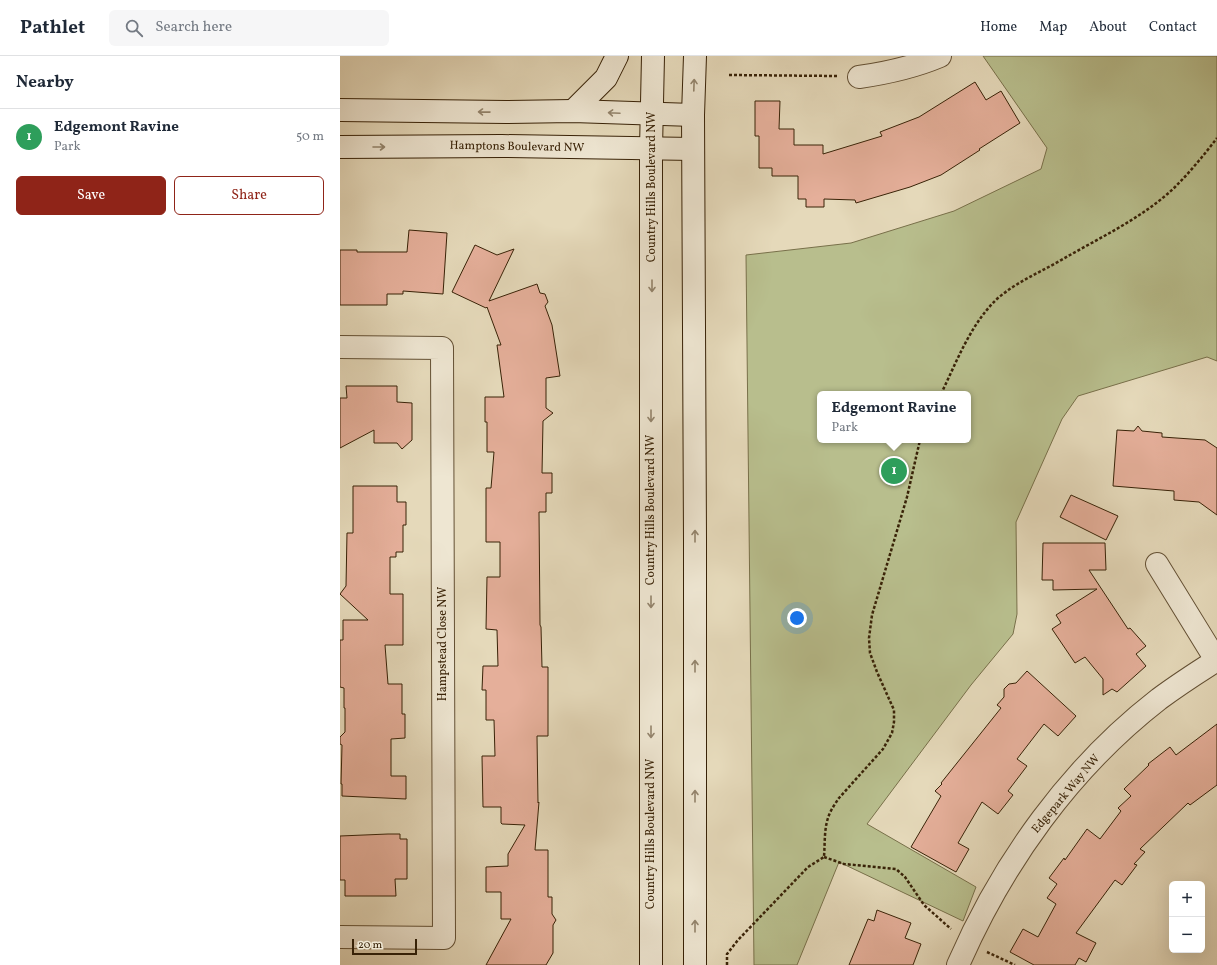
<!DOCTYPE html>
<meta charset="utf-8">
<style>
body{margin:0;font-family:Vollkorn,serif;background:#f6f6f7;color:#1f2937}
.controls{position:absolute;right:12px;bottom:12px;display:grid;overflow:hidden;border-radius:6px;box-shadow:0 4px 16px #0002}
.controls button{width:36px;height:36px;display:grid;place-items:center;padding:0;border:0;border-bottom:1px solid #e0e1e3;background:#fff;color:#1f2937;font:20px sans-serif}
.scale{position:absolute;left:12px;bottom:10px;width:65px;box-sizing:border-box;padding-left:4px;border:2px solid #382207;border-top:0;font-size:11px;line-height:14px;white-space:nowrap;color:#382207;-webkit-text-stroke:3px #eee6d2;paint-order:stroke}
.you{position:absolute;left:457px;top:562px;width:14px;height:14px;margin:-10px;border:3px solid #fff;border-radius:50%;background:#1a73e8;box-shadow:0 0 0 6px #1a73e833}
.badge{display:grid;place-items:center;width:26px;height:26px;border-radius:50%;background:#8f2418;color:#fff;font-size:13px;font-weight:700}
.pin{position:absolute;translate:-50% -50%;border:2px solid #fff;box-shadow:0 1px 4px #0006}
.popup{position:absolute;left:477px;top:335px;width:154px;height:52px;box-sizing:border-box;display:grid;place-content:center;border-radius:6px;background:#fff;filter:drop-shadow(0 1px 3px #0005);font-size:13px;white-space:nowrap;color:#747a83}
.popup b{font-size:15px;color:#1f2937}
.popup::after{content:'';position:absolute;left:50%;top:100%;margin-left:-8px;border:8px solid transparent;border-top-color:#fff}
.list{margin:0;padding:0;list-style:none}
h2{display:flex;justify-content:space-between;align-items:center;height:52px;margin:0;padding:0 16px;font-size:17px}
h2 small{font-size:13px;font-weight:400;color:#747a83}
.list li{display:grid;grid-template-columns:26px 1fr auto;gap:12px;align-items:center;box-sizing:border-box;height:56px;padding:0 16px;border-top:1px solid #e0e1e3}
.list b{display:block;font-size:15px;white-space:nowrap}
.list p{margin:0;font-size:13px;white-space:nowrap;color:#747a83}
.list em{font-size:13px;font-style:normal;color:#747a83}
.actions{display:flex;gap:8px;padding:12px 16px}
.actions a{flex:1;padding:9px 0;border:1px solid #8f2418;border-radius:6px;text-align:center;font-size:14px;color:#8f2418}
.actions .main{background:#8f2418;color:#fff}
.icon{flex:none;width:22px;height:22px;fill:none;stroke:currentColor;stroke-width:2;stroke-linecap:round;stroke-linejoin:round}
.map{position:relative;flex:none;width:877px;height:909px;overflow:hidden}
header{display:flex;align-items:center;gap:24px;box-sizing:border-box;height:56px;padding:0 20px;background:#fff;border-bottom:1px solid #e0e1e3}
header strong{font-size:19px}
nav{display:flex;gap:22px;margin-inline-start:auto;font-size:14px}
.search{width:280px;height:36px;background:#f6f6f7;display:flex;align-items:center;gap:10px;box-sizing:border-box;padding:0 14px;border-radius:6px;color:#747a83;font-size:15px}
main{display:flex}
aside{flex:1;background:#fff}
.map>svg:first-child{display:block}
.green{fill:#b8be8d;stroke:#78704a;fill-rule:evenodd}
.building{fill:#e5af9a;stroke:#382207}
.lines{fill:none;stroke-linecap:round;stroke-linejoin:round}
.street-casing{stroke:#635034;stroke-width:24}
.secondary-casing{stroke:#382207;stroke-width:24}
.path{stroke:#382207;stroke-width:2.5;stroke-dasharray:3 2;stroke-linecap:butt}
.street{stroke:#eee6d2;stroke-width:22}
.secondary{stroke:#eee6d2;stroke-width:22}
.oneway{stroke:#93846c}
.labels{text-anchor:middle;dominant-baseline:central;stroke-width:3;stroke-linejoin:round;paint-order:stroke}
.street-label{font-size:12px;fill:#382207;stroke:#eee6d2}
</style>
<header>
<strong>Pathlet</strong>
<div class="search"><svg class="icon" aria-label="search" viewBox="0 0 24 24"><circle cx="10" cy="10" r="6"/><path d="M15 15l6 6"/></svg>Search here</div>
<nav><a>Home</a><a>Map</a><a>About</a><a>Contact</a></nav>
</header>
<main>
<aside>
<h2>Nearby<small></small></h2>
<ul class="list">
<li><span class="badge" style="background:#2e9e5b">1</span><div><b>Edgemont Ravine</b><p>Park</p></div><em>50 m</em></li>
</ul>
<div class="actions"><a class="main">Save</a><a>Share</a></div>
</aside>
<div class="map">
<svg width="877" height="909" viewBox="0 0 877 909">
<rect width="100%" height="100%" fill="#e5d9ba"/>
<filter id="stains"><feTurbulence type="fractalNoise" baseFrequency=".005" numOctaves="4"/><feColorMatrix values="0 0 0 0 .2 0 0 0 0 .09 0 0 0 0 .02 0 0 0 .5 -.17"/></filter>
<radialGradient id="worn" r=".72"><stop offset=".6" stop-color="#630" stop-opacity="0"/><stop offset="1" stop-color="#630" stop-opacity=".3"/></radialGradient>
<path class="green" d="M643 0H877V305L867 301 738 340 722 363 676 466 677 558 673 578 631 629 527 768 636 831 623 865 499 806 457 909H414L406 199 511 187 614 155 701 113 707 92ZM480 338H628V384H480Z"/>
<g class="building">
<polygon points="635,26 646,44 661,35 680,67 639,93 640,94 601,119 570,131 516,147 515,144 484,143 484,151 466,151 466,143 458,143 458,120 432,120 432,112 419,112 419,80 415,80 415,45 440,45 439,73 454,73 454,89 483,89 483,98 542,80 540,76 579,61"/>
<polygon points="69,174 107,177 103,238 63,235 63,238 47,238 47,249 0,249 0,194 17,194 17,196 67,196"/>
<polygon points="135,189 157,199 174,193 149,245 197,228 200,237 205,238 208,246 205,250 212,269 220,320 206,322 206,352 213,357 203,365 202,417 212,417 212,437 206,437 206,456 199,456 200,569 201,571 202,611 208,611 208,680 197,680 198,747 199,746 195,794 208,794 208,841 212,841 212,858 216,864 213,869 213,897 206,909 146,909 171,863 161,863 161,836 146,836 146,811 168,810 168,798 185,769 162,768 161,767 161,751 143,751 142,700 155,700 154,664 146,664 146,634 142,634 143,610 158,610 157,574 146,573 147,521 160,521 160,486 146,486 146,432 151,432 154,396 147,396 147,366 145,366 145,341 164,341 157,289 161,289 147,251 146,252 112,236"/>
<polygon points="6,330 57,330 57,346 72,347 72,384 62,393 57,387 34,387 34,374 0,392 0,342 7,342"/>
<polygon points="798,370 802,375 822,377 822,381 865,384 877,392 877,459 859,446 834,444 834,435 773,430 777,374 794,375"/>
<polygon points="13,430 57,430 57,446 66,446 66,469 63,469 63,496 56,496 56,501 50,501 50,538 63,538 63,589 45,589 48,628 62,628 62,658 65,658 65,682 51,683 51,720 66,720 66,743 2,740 2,728 1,728 2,689 0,688 0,681 5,676 5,652 4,652 4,632 0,631 0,584 3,584 3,564 28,564 0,538 6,530 7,477 13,477"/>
<polygon points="731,439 778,460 766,484 720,461"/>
<polygon points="703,487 765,487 766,514 749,514 788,573 790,572 806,590 796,598 806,610 777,636 772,633 763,639 763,623 745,601 735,607 712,573 721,567 716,559 757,533 713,534 713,524 702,524"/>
<polygon points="687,615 736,660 718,680 704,668 677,703 687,710 668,735 673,739 658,758 642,746 618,787 629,793 616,816 571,791 601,740 595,735 602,728 601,727 661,652 657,649 664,641 664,633 669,628 676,627"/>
<polygon points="877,668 877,729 850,749 848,747 800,793 805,796 794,808 797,809 782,829 775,824 736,877 756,887 746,906 739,902 735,909 694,909 670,896 683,873 698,881 716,848 707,842 717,828 709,822 724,802 725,804 747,773 760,783 781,755 778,752 791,740 784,733 809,709 808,708 830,691 836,699"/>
<polygon points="48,778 60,778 60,783 67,783 67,823 55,823 56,840 5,840 5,824 0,824 0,780"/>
<polygon points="537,854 571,867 565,882 581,888 573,909 509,909 528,863 534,865"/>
</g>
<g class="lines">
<defs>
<g id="street">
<path d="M519 21C547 17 574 11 600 0"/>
<polyline points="0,291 102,292 104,882 0,881"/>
<polyline points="817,508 876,604"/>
<path d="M618 909C663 806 730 712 819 643 838 629 858 616 877 604"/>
</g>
<g id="secondary">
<polyline points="355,0 353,59 355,483 355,909"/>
<polyline points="0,54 166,56 233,55 353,59"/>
<polyline points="233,55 266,22 277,0"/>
<polyline points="0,91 162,90 353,93"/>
<polyline points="311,909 311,93 313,0"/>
</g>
</defs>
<use href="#street" class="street-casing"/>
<use href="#secondary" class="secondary-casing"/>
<g class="path">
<polyline points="389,19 497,20"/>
<path d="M601 338C617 305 631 267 658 242 678 225 701 216 723 203 761 181 804 161 835 131 850 116 864 99 877 82"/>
<polyline points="484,801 504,808 556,813 565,821 584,849 611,873"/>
<polyline points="647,896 675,909"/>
<path d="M387 909V898L398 884 468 811 484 801C485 788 484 774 488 762 490 755 495 748 499 742L543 693 552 677 554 666V654L537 616 530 597 529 582 532 559 567 441 580 384"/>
</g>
<use href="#street" class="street"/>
<use href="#secondary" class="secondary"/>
</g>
<defs><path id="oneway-shaft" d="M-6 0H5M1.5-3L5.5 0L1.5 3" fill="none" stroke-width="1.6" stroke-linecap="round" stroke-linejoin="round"/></defs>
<g class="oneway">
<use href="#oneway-shaft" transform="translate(354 29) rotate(-88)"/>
<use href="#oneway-shaft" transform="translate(144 56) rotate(-179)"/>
<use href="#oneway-shaft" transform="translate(274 57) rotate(-177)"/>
<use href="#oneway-shaft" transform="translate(39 91)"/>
<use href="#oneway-shaft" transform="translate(312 230) rotate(90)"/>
<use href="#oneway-shaft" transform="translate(311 360) rotate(90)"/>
<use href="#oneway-shaft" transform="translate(355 480) rotate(-90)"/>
<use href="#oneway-shaft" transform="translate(311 546) rotate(90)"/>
<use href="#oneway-shaft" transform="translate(355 610) rotate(-90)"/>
<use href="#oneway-shaft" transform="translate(311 676) rotate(90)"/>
<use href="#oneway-shaft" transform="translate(355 740) rotate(-90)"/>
<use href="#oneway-shaft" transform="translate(355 870) rotate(-90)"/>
</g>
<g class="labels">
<g class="street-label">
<text transform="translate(177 91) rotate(1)">Hamptons Boulevard NW</text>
<text transform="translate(312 131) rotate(-90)">Country Hills Boulevard NW</text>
<text transform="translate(311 454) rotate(-90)">Country Hills Boulevard NW</text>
<text transform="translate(103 588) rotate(-90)">Hampstead Close NW</text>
<text transform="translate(726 738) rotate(-50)">Edgepark Way NW</text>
<text transform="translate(311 778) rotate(-90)">Country Hills Boulevard NW</text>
</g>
</g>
<rect width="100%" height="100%" filter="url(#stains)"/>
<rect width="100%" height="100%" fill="url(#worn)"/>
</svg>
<div class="controls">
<button>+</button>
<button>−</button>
</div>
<div class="scale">20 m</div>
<div class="you"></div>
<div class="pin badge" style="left:554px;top:415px;background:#2e9e5b">1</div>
<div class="popup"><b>Edgemont Ravine</b>Park</div>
</div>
</main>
